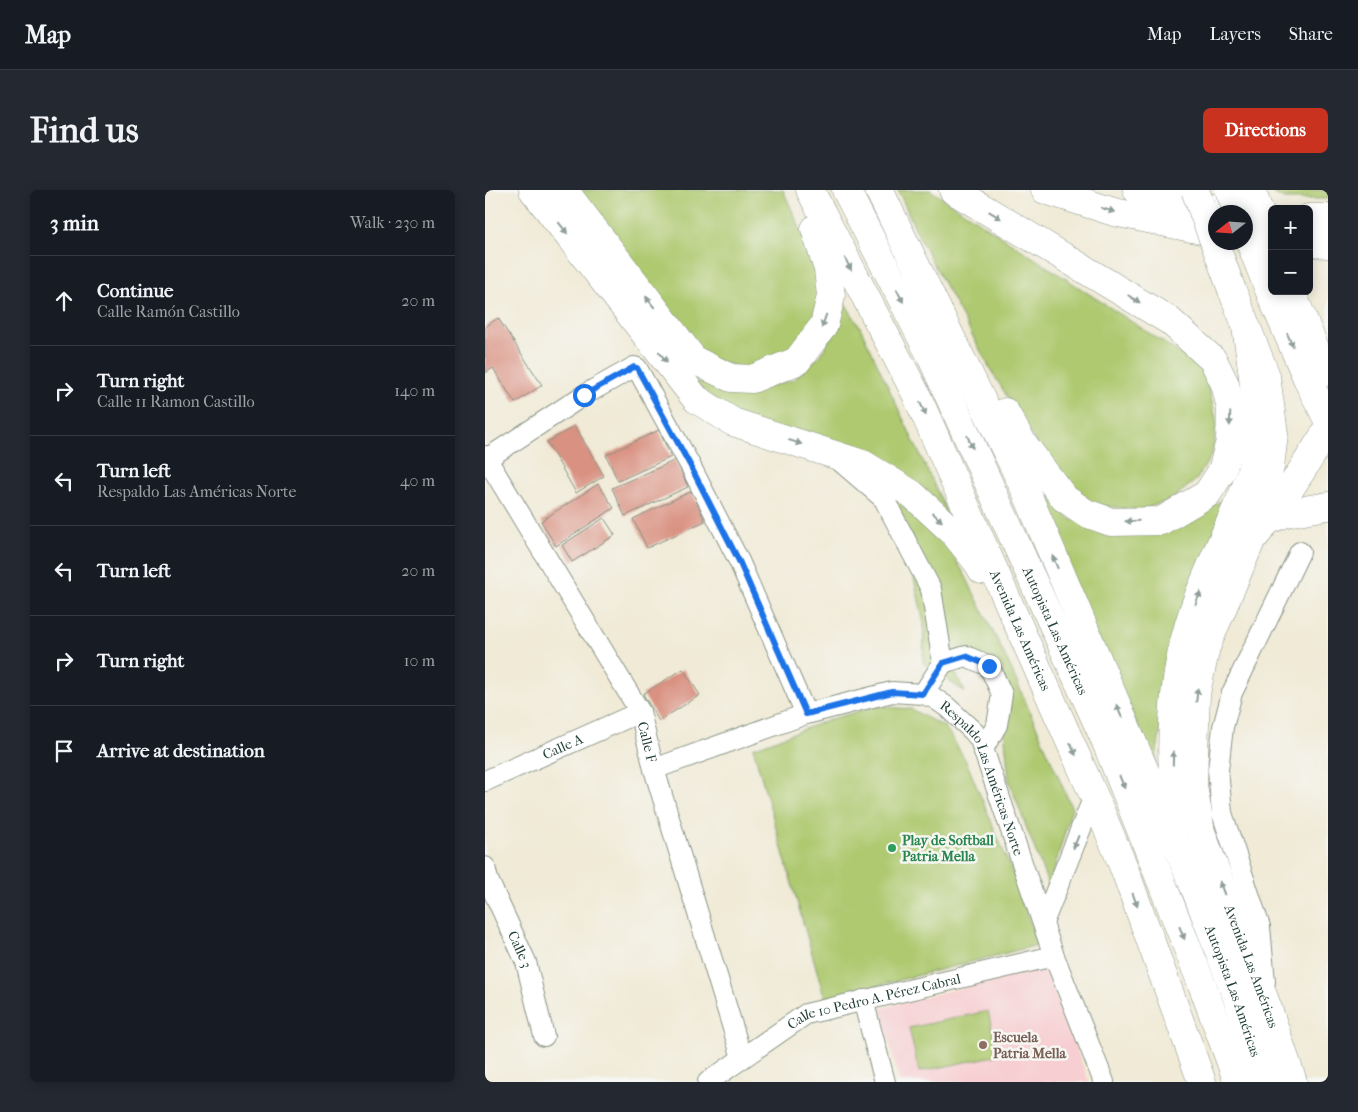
<!DOCTYPE html>
<meta charset="utf-8">
<style>
body{margin:0;font-family:"IM FELL French Canon",serif;background:#242831;color:#f1f3f6}
.controls{position:absolute;right:15px;top:15px;display:grid;overflow:hidden;border-radius:8px;box-shadow:0 2px 12px #0003}
.controls button{width:45px;height:45px;display:grid;place-items:center;padding:0;border:0;border-bottom:1px solid #363941;background:#171b24;color:#f1f3f6;font:25px sans-serif}
.compass{position:absolute;left:723px;top:15px;width:45px;height:45px;border-radius:50%;background:#171b24;box-shadow:0 2px 12px #0003;rotate:253deg}
.stop{position:absolute;width:15px;height:15px;margin:-11px;border:4px solid #1a73e8;border-radius:50%;background:#fff}
.stop.end{background:#1a73e8;border-color:#fff;box-shadow:0 1px 5px #0008}
.list{margin:0;padding:0;list-style:none}
h2{display:flex;justify-content:space-between;align-items:center;height:65px;margin:0;padding:0 20px;font-size:21px}
h2 small{font-size:16px;font-weight:400;color:#9ea1a6}
.list li{display:grid;grid-template-columns:32px 1fr auto;gap:15px;align-items:center;box-sizing:border-box;height:90px;padding:0 20px;border-top:1px solid #363941}
.list b{display:block;font-size:19px;white-space:nowrap}
.list p{margin:0;font-size:16px;white-space:nowrap;color:#9ea1a6}
.list em{font-size:16px;font-style:normal;color:#9ea1a6}
.icon{flex:none;width:28px;height:28px;fill:none;stroke:currentColor;stroke-width:2;stroke-linecap:round;stroke-linejoin:round}
.map{position:relative;flex:none;width:843px;height:892px;overflow:hidden;border-radius:8px}
header{display:flex;align-items:center;gap:30px;box-sizing:border-box;height:70px;padding:0 25px;background:#171b24;border-bottom:1px solid #363941}
header strong{font-size:24px}
nav{display:flex;gap:28px;margin-inline-start:auto;font-size:18px}
.intro{display:flex;align-items:center;justify-content:space-between;box-sizing:border-box;height:120px;padding:0 30px}
h1{margin:0;font-size:35px}
.button{padding:12px 22px;border-radius:8px;background:#c8321e;color:#fff;font-size:18px;font-weight:700}
main{display:flex;gap:30px;padding:0 30px}
aside{flex:1;background:#171b24;border-radius:8px;box-shadow:0 2px 12px #0003}
.map>svg:first-child{display:block}
.built{fill:#f7cfd2}
.green{fill:#aec96f;stroke:#668352}
.building{fill:#d99181}
.lines{fill:none;stroke-linecap:round;stroke-linejoin:round}
.minor-casing{stroke:#889485;stroke-width:22}
.primary-casing{stroke:#889485;stroke-width:29}
.motorway-casing{stroke:#889485;stroke-width:29}
.minor{stroke:#fff;stroke-width:20}
.primary{stroke:#fff;stroke-width:28}
.motorway{stroke:#fff;stroke-width:28}
.primary-bridge-casing{stroke:#889485;stroke-width:29;stroke-linecap:butt}
.primary-bridge{stroke:#fff;stroke-width:28}
.oneway{fill:#8f9e9a}
.route{stroke:#1a73e8;stroke-width:6}
.leisure-dot{fill:#2e9e5b;stroke:#f6f6f2;stroke-width:2}
.education-dot{fill:#8d6e63;stroke:#f6f6f2;stroke-width:2}
.labels{text-anchor:middle;dominant-baseline:central;stroke-width:5;stroke-linejoin:round;paint-order:stroke}
.street-label{font-size:14px;fill:#1f3d34;stroke:#f6f6f2}
.leisure-label{font-size:14px;font-weight:bold;fill:#27864d;stroke:#f6f6f2;text-anchor:start}
.education-label{font-size:14px;font-weight:bold;fill:#785e54;stroke:#f6f6f2;text-anchor:start}
</style>
<header>
<strong>Map</strong>
<nav><a>Map</a><a>Layers</a><a>Share</a></nav>
</header>
<div class="intro"><h1>Find us</h1><a class="button">Directions</a></div>
<main>
<aside>
<h2>3 min<small>Walk · 230 m</small></h2>
<ul class="list">
<li><svg class="icon" aria-label="ahead" viewBox="0 0 24 24"><path d="M12 20V5M6 11l6-6 6 6"/></svg><div><b>Continue</b><p>Calle Ramón Castillo</p></div><em>20 m</em></li>
<li><svg class="icon" aria-label="right" viewBox="0 0 24 24"><path d="M7 20v-9h11M14 6l5 5-5 5"/></svg><div><b>Turn right</b><p>Calle 11 Ramon Castillo</p></div><em>140 m</em></li>
<li><svg class="icon" aria-label="left" viewBox="0 0 24 24"><path d="M17 20v-9H6M10 6l-5 5 5 5"/></svg><div><b>Turn left</b><p>Respaldo Las Américas Norte</p></div><em>40 m</em></li>
<li><svg class="icon" aria-label="left" viewBox="0 0 24 24"><path d="M17 20v-9H6M10 6l-5 5 5 5"/></svg><div><b>Turn left</b></div><em>20 m</em></li>
<li><svg class="icon" aria-label="right" viewBox="0 0 24 24"><path d="M7 20v-9h11M14 6l5 5-5 5"/></svg><div><b>Turn right</b></div><em>10 m</em></li>
<li><svg class="icon" aria-label="arrive" viewBox="0 0 24 24"><path d="M6 21V4h12l-3 4 3 4H6"/></svg><div><b>Arrive at destination</b></div></li>
</ul>
</aside>
<div class="map">
<svg width="843" height="892" viewBox="0 0 843 892">
<rect width="100%" height="100%" fill="#f6f6f2"/>
<filter id="ink" filterUnits="userSpaceOnUse"><feTurbulence type="fractalNoise" baseFrequency=".02" numOctaves="2"/><feDisplacementMap in="SourceGraphic" scale="10" xChannelSelector="R" yChannelSelector="G"/><feConvolveMatrix kernelMatrix="1 2 1 2 8 2 1 2 1" color-interpolation-filters="sRGB"/></filter>
<filter id="wash" filterUnits="userSpaceOnUse"><feTurbulence type="fractalNoise" baseFrequency=".0096" numOctaves="4" result="noise"/><feDisplacementMap in="SourceGraphic" scale="20" xChannelSelector="R" yChannelSelector="G"/><feGaussianBlur stdDeviation="1.12" result="paint"/><feColorMatrix in="noise" values="0 0 0 0 0 0 0 0 0 0 0 0 0 0 0 0 0 1.4 0 .05"/><feComposite in="paint" operator="in"/></filter>
<g filter="url(#wash)">
<rect width="100%" height="100%" fill="#f0ead6"/>
<polygon class="built" points="560,777 604,892 415,892 396,818"/>
<g class="green">
<polygon points="91,0 298,0 329,70 338,96 329,132 305,166 264,180 214,165"/>
<polygon points="413,0 445,0 719,179 732,233 727,264 712,289 686,310 655,320 602,314 556,261 507,182 434,47"/>
<polygon points="782,0 843,0 843,9 799,9"/>
<polygon points="358,110 375,137 469,337 251,227 205,189 240,200 276,199 308,190 336,165 353,135"/>
<polygon points="535,276 585,329 634,341 726,316 739,309 678,525 670,574"/>
<polygon points="404,305 455,345 479,383 524,474 587,618 564,697 524,591 520,549 508,492 486,472 463,468 480,502 438,473 439,433 422,358"/>
<polygon points="392,516 426,519 461,538 481,571 530,689 553,755 340,809 268,558 346,529"/>
<polygon points="503,821 513,865 434,882 424,838"/>
</g>
<g id="blocks">
<g class="building">
<polygon points="13,128 57,195 30,213 8,178 0,183 0,137"/>
<polygon points="90,236 119,286 91,303 62,252"/>
<polygon points="174,240 186,267 133,291 121,265"/>
<polygon points="191,270 203,297 140,326 127,298"/>
<polygon points="113,294 129,318 71,356 56,331"/>
<polygon points="207,301 220,331 162,358 148,329"/>
<polygon points="119,328 130,345 87,372 77,355"/>
<polygon points="198,479 215,505 174,531 158,504"/>
</g>
</g>
</g>
<g filter="url(#ink)">
<use href="#blocks" fill-opacity="0" stroke="#889485" stroke-width="1"/>
<g class="lines">
<defs>
<g id="minor">
<path id="s1" d="M0 266 155 522 169 579 257 868"/>
<polyline points="0,270 99,205 149,177 152,178 205,275 254,371 321,524"/>
<polyline points="356,272 399,309 446,399 458,473"/>
<polyline points="438,504 458,473 481,466 504,476 517,504 512,535 498,559"/>
<path id="s2" d="M169 579 321 524 407 502 438 504 449 508 462 517 489 542 495 550 569 766 619 892"/>
<path id="s3" d="M0 591 155 522"/>
<path id="s4" d="M0 677 3 690 41 772 59 846"/>
<polyline points="558,733 609,606"/>
<polyline points="780,792 775,737 737,623 733,580 738,537 747,503 815,362"/>
<polyline points="378,810 400,892"/>
<path id="s5" d="M223 892 321 824 569 766"/>
</g>
<g id="primary">
<polyline points="48,0 211,209 248,232 378,274 427,304 468,342 493,373 497,380"/>
<polyline points="79,0 209,170 246,188 267,189 312,171 339,135 346,106 343,79 330,39"/>
<path id="s6" d="M325 0 431 204 609 606 639 678 717 892"/>
<polyline points="560,0 629,22 731,43"/>
<polyline points="652,0 740,21 775,24"/>
<polyline points="824,28 843,28"/>
<polyline points="824,53 843,54"/>
<path id="s7" d="M747 100 781 186 789 244 785 277 765 353 721 457 711 503 708 595 716 642 782 816 808 892"/>
<polyline points="806,101 840,182"/>
<polyline points="786,105 824,193 843,230"/>
<polyline points="784,330 801,323 843,316"/>
<polyline points="772,344 796,313 843,239"/>
</g>
<g id="motorway">
<path id="s8" d="M361 0 445 164 621 552 718 797 753 892"/>
<path id="s9" d="M394 0 540 299 711 701 751 805 780 892"/>
<polyline points="468,0 685,131 728,170 740,194 746,219 745,251 737,281 722,304 676,331 626,332 601,323 579,308 537,252 520,222"/>
<path d="M693 635C682 563 686 478 712 410 724 379 738 349 751 319 757 306 765 290 767 276 776 228 768 184 761 137"/>
</g>
</defs>
<use href="#minor" class="minor-casing"/>
<use href="#primary" class="primary-casing"/>
<use href="#motorway" class="motorway-casing"/>
<use href="#minor" class="minor"/>
<use href="#primary" class="primary"/>
<use href="#motorway" class="motorway"/>
<defs>
<g id="primary-bridge">
<polyline points="710,0 747,100"/>
<polyline points="744,0 753,22"/>
<polyline points="766,0 787,54"/>
<polyline points="761,42 786,105"/>
</g>
</defs>
<use href="#primary-bridge" class="primary-bridge-casing"/>
<use href="#primary-bridge" class="primary-bridge"/>
</g>
<defs><path id="oneway-solid" d="M-6-.8H1V-3.2L6.5 0L1 3.2V.8H-6Z" transform="scale(1.25)"/></defs>
<g class="oneway">
<use href="#oneway-solid" transform="translate(623 20) rotate(17)"/>
<use href="#oneway-solid" transform="translate(510 25) rotate(31)"/>
<use href="#oneway-solid" transform="translate(78 38) rotate(52)"/>
<use href="#oneway-solid" transform="translate(363 74) rotate(62)"/>
<use href="#oneway-solid" transform="translate(415 106) rotate(63)"/>
<use href="#oneway-solid" transform="translate(649 109) rotate(32)"/>
<use href="#oneway-solid" transform="translate(165 112) rotate(-128)"/>
<use href="#oneway-solid" transform="translate(339 131) rotate(109)"/>
<use href="#oneway-solid" transform="translate(805 150) rotate(66)"/>
<use href="#oneway-solid" transform="translate(178 167) rotate(52)"/>
<use href="#oneway-solid" transform="translate(438 219) rotate(66)"/>
<use href="#oneway-solid" transform="translate(745 229) rotate(92)"/>
<use href="#oneway-solid" transform="translate(310 252) rotate(18)"/>
<use href="#oneway-solid" transform="translate(485 252) rotate(66)"/>
<use href="#oneway-solid" transform="translate(452 327) rotate(43)"/>
<use href="#oneway-solid" transform="translate(647 331) rotate(179)"/>
<use href="#oneway-solid" transform="translate(570 372) rotate(-113)"/>
<use href="#oneway-solid" transform="translate(713 408) rotate(-69)"/>
<use href="#oneway-solid" transform="translate(712 505) rotate(-84)"/>
<use href="#oneway-solid" transform="translate(634 521) rotate(-113)"/>
<use href="#oneway-solid" transform="translate(588 559) rotate(66)"/>
<use href="#oneway-solid" transform="translate(688 568) rotate(-89)"/>
<use href="#oneway-solid" transform="translate(637 592) rotate(68)"/>
<use href="#oneway-solid" transform="translate(591 652) rotate(112)"/>
<use href="#oneway-solid" transform="translate(737 698) rotate(-110)"/>
<use href="#oneway-solid" transform="translate(650 710) rotate(70)"/>
<use href="#oneway-solid" transform="translate(697 743) rotate(68)"/>
</g>
</g>
<g class="lines" filter="url(#ink)">
<polyline class="route" points="99,205 149,177 152,178 205,275 254,371 321,524 407,502 438,504 458,473 481,466 504,476"/>
</g>
<circle class="leisure-dot" cx="407" cy="658" r="5"/>
<circle class="education-dot" cx="498" cy="855" r="5"/>
<g class="labels">
<g class="street-label">
<text stroke="none"><textPath href="#s6" startOffset="488">Avenida Las Américas</textPath></text>
<text stroke="none"><textPath href="#s8" startOffset="488">Autopista Las Américas</textPath></text>
<text stroke="none"><textPath href="#s1" startOffset="330">Calle F</textPath></text>
<text stroke="none"><textPath href="#s3" startOffset="85">Calle A</textPath></text>
<text stroke="none"><textPath href="#s2" startOffset="390">Respaldo Las Américas Norte</textPath></text>
<text stroke="none"><textPath href="#s4" startOffset="90">Calle 3</textPath></text>
<text stroke="none"><textPath href="#s7" startOffset="706">Avenida Las Américas</textPath></text>
<text stroke="none"><textPath href="#s9" startOffset="876">Autopista Las Américas</textPath></text>
<text stroke="none"><textPath href="#s5" startOffset="188">Calle 10 Pedro A. Pérez Cabral</textPath></text>
</g>
<g class="leisure-label">
<text x="417" y="650">Play de Softball<tspan x="417" dy="16">Patria Mella</tspan></text>
</g>
<g class="education-label">
<text x="508" y="847">Escuela<tspan x="508" dy="16">Patria Mella</tspan></text>
</g>
</g>
</svg>
<div class="controls">
<button>+</button>
<button>−</button>
</div>
<svg class="compass" viewBox="-18 -18 36 36"><path d="M0-13l5 13h-10z" fill="#e53935"/><path d="M0 13l5-13h-10z" fill="#9ea1a6"/></svg>
<div class="stop" style="left:99px;top:205px"></div>
<div class="stop end" style="left:504px;top:476px"></div>
</div>
</main>
